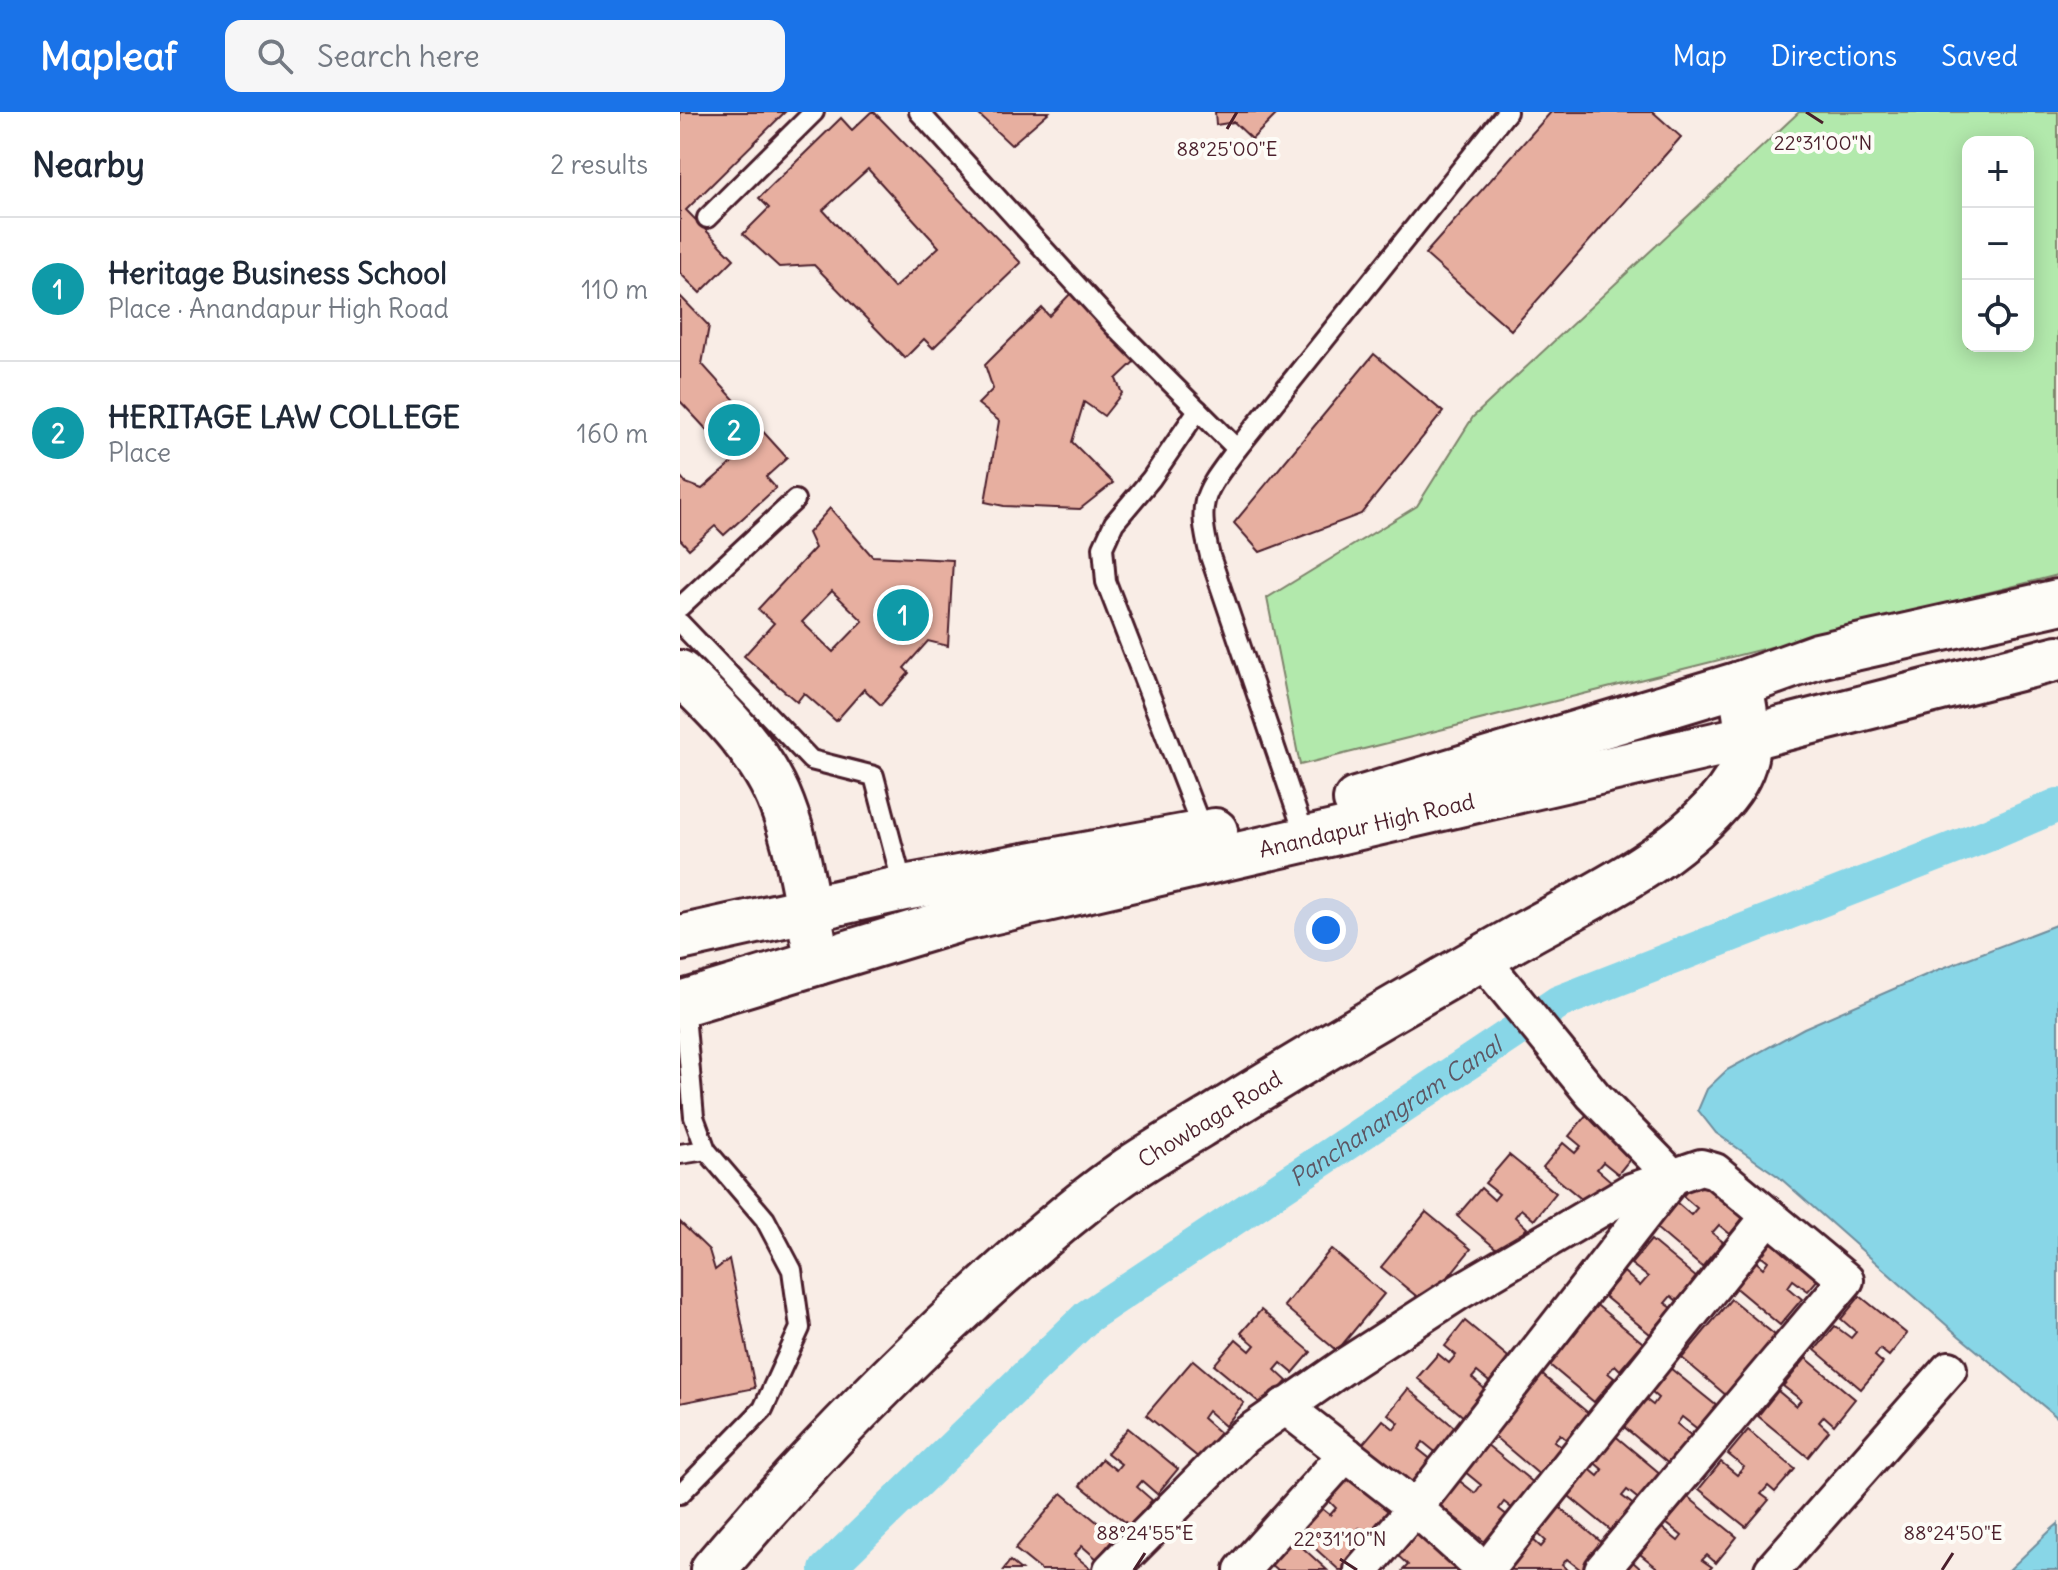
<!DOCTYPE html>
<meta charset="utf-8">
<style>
body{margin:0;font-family:Delius,sans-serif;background:#f6f6f7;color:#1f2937}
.controls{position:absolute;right:24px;top:24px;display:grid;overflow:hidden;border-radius:16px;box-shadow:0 4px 20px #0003}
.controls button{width:72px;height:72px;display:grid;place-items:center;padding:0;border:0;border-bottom:2px solid #e0e1e3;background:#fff;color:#1f2937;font:40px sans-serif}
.you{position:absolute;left:646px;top:818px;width:28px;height:28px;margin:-20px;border:6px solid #fff;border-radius:50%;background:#1a73e8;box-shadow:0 0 0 12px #1a73e833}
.badge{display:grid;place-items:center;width:52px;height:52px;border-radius:50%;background:#1a73e8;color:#fff;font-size:26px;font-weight:700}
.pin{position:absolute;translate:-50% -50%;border:4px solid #fff;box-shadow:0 2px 8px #0006}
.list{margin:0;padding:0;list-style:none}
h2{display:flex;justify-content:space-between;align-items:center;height:104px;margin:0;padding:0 32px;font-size:34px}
h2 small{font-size:26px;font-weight:400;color:#747a83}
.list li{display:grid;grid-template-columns:52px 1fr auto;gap:24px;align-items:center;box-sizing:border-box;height:144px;padding:0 32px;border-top:2px solid #e0e1e3}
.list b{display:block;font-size:30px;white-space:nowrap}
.list p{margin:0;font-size:26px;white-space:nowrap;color:#747a83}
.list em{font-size:26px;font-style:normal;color:#747a83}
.icon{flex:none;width:44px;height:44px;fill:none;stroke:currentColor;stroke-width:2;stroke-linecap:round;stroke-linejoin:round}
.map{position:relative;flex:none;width:1378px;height:1458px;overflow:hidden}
header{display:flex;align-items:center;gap:48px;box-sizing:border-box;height:112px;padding:0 40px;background:#1a73e8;color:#fff}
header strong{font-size:38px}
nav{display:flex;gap:44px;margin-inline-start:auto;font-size:28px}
.search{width:560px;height:72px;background:#f6f6f7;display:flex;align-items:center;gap:20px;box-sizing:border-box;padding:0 28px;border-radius:16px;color:#747a83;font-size:30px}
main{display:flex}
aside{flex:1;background:#fff}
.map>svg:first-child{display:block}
.green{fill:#b2e9ac;stroke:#7e846c;stroke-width:2;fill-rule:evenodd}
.water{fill:#88d6e7;stroke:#6f8d9c;stroke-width:2}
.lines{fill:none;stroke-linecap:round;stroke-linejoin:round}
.canal{stroke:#88d6e7;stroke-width:34}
.building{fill:#e7afa0;stroke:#4a1f2b;stroke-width:2;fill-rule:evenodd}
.service-casing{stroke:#4a1f2b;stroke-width:24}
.minor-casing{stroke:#4a1f2b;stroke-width:40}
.tertiary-casing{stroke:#4a1f2b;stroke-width:50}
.secondary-casing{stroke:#4a1f2b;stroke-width:50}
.service{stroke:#fdfcf7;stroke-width:18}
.minor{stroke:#fdfcf7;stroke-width:34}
.tertiary{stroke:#fdfcf7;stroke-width:44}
.secondary{stroke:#fdfcf7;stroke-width:44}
.ticks{fill:none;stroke:#4a1f2b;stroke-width:3}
.labels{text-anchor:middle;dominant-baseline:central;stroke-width:8;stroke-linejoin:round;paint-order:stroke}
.street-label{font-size:22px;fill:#4a1f2b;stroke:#fdfcf7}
.water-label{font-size:24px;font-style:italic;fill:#5d5663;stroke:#fdfcf7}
.ticks-label{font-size:20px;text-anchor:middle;fill:#4a1f2b;stroke:#fdfcf7;stroke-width:8;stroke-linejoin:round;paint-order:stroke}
</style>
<header>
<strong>Mapleaf</strong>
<div class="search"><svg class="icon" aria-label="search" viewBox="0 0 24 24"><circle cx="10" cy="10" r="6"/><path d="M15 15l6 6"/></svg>Search here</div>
<nav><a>Map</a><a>Directions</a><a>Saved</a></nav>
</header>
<main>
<aside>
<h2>Nearby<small>2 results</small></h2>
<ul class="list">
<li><span class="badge" style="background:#0f9aa8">1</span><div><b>Heritage Business School</b><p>Place · Anandapur High Road</p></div><em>110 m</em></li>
<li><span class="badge" style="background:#0f9aa8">2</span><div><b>HERITAGE LAW COLLEGE</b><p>Place</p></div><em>160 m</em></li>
</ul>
</aside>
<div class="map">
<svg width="1378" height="1458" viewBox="0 0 1378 1458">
<rect width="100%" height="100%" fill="#f9ede6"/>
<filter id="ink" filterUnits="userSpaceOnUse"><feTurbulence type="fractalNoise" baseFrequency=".0125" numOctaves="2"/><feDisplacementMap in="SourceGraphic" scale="16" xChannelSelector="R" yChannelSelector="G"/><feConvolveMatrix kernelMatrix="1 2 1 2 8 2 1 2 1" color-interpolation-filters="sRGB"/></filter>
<g filter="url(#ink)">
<path class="green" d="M1119 0H1378V463L620 653 587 486 737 394 793 305ZM1288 30H1348V234H1288Z"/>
<g class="water">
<polygon points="1378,812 1378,1306 1279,1224 1099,1065 1036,1021 1018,998 1027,977 1047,958 1124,916 1255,859"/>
<polygon points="1378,1412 1378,1458 1329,1458 1372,1417"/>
</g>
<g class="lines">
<path class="canal" id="s1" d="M146 1458 408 1204 879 890 1308 723 1378 693"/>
</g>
<g class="building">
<polygon points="0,0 105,0 6,98 54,147 20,181 0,161"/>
<path d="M191 0H194L341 151 253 236 244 227 225 246 134 153 99 155 63 122 89 96 79 86 161 6 172 18ZM188 57 259 135 214 176 143 98Z"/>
<polygon points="296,0 369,0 331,33"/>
<polygon points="535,0 599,0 572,27 554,10 536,13"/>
<polygon points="871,0 973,0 1001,25 831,218 745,142"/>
<polygon points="393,179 456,248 436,267 442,281 424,304 404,290 392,330 433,371 400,397 324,394 305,390 319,309 298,292 313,277 305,253 362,196 369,204"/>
<polygon points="0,184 29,214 22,252 107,346 86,365 96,376 44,423 35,414 9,437 0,427 0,364 6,371 22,377 55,348 0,289"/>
<polygon points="694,242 763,300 681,402 580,440 554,411"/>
<path d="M150 396 192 444 273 448 268 534 248 529 224 556 229 561 201 593 184 577 156 609 124 581 117 590 64 544 94 511 78 497 135 436 128 421ZM152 479 183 509 153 540 122 510Z"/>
<polygon points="907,1002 955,1041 938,1062 923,1050 917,1057 932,1070 911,1095 863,1055 883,1031 895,1041 901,1034 889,1024"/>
<polygon points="829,1043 876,1081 854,1108 841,1097 835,1105 847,1116 824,1143 777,1104 801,1076 814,1088 819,1082 805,1071"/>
<polygon points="1020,1063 1066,1102 1050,1122 1039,1113 1032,1121 1043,1130 1022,1155 976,1116 997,1091 1011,1103 1017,1096 1003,1084"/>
<polygon points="746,1100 791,1137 746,1192 701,1155"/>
<polygon points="0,1110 29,1138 35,1158 49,1147 75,1276 0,1291"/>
<polygon points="1096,1119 1145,1159 1128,1179 1113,1168 1108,1175 1122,1187 1100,1213 1052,1173 1073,1147 1083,1156 1088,1149 1078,1141"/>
<polygon points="971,1128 1017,1166 997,1189 991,1184 985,1191 992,1196 970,1222 924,1184 944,1160 960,1174 968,1165 951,1152"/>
<polygon points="651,1137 704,1182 657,1239 604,1194"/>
<polygon points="1180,1184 1227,1222 1209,1244 1200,1237 1195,1244 1203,1251 1181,1277 1135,1238 1155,1214 1171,1226 1176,1220 1161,1207"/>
<polygon points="1051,1187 1096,1224 1047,1284 1002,1246"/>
<polygon points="913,1190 963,1231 940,1258 935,1253 928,1261 934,1266 914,1290 865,1249"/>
<polygon points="581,1198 631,1240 613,1261 601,1251 595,1258 607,1269 585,1295 534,1253 556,1227 570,1239 575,1233 561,1221"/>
<polygon points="785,1209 833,1249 813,1273 797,1260 792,1266 807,1279 785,1306 737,1266 758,1242 769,1251 776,1243 765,1234"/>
<polygon points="1126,1246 1175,1287 1154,1313 1144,1304 1139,1310 1149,1319 1128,1345 1078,1304 1098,1279 1116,1294 1121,1288 1103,1274"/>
<polygon points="513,1248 564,1291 545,1314 528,1299 523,1306 540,1321 519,1346 466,1303"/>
<polygon points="990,1256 1038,1295 1019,1318 1002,1305 997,1312 1013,1325 990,1353 943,1314 965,1287 973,1293 978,1286 971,1280"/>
<polygon points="859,1260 912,1304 889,1330 880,1322 874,1329 884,1337 861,1364 809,1320"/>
<polygon points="728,1277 779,1319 759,1343 743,1330 738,1337 753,1349 730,1376 680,1335 703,1308 714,1317 719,1311 708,1302"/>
<polygon points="448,1316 498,1357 477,1382 462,1369 457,1375 472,1388 450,1414 400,1373 422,1347 436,1358 441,1352 427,1341"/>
<polygon points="1068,1318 1115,1357 1095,1380 1088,1374 1081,1382 1089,1388 1066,1415 1019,1377 1041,1350 1057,1363 1064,1355 1048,1342"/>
<polygon points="933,1322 982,1363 961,1389 947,1378 942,1384 956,1395 934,1421 884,1380 906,1354 918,1364 923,1358 911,1348"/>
<polygon points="806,1332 855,1372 834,1398 824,1390 819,1397 828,1404 806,1431 757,1391 777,1367 795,1381 801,1373 784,1359"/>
<polygon points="671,1361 718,1403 694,1429 679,1416 673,1423 687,1436 667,1458 659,1458 617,1420 640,1395 650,1403 656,1396 647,1387"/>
<polygon points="382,1381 435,1425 417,1447 402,1434 394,1443 410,1456 408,1458 361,1458 335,1437"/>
<polygon points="1008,1385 1057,1425 1036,1451 1027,1443 1022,1448 1032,1455 1029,1458 980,1458 960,1442 982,1416 998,1429 1002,1424 986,1411"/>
<polygon points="878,1394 926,1434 906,1458 901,1458 887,1447 882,1453 888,1458 833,1458 828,1454 851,1426 861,1435 866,1429 856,1420"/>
<polygon points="739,1414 788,1458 723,1458 728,1453 715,1441"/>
<polygon points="612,1426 647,1458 597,1458 589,1451"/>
<polygon points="330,1449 341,1458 323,1458"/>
<polygon points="953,1450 962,1458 947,1458"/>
</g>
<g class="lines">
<defs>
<g id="service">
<polyline points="239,0 434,214 557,337"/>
<polyline points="27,106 134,0"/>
<polyline points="518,298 471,367 434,411 423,435 426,470 524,722"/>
<polyline points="0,495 115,388"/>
<polyline points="0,511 131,648 194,664 224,778"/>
<path d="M626 727 530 444C516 387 524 382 557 337L827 0"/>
<polyline points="0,1042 26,1038"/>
<polyline points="0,1382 83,1297 120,1216 112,1158 85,1107 26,1038 14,1005 4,891"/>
</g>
<g id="minor">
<polyline points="604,1294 735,1396 804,1458"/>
<polyline points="431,1458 564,1324 669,1251 779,1180 951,1079 1021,1055 1035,1059 1166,1168 922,1458"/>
<polyline points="562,1458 666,1342"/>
<polyline points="682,1458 735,1396 993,1065 913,983 802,847"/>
<polyline points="806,1458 1089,1104"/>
<polyline points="1092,1458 1269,1257"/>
</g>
<g id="tertiary">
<path d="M0 561C39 598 83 642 102 693 121 742 127 799 138 850"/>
<path id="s2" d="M33 1458C113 1363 200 1273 291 1189 339 1145 389 1099 442 1062 471 1042 502 1024 532 1006 635 941 741 880 848 820 915 783 987 750 1039 691 1076 650 1069 621 1060 572"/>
</g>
<g id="secondary">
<polyline points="676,688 1060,572 1138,544 1378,490"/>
<polyline points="0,826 224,776 535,719"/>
<path id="s3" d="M0 892 280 807 1070 625 1378 546"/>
</g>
</defs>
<use href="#service" class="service-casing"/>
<use href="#minor" class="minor-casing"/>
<use href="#tertiary" class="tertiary-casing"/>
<use href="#secondary" class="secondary-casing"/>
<use href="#service" class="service"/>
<use href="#minor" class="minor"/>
<use href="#tertiary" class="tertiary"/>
<use href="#secondary" class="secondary"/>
</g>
</g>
<path class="ticks" d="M1126 0 1143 11M547 17 557 0M660 1447 677 1458M454 1458 465 1441M1262 1458 1273 1441"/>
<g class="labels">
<g class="street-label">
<text stroke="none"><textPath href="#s3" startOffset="710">Anandapur High Road</textPath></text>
<text stroke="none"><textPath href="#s2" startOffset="674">Chowbaga Road</textPath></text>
</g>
<g class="water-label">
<text stroke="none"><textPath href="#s1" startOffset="734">Panchanangram Canal</textPath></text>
</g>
</g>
<g class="ticks-label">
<text x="1143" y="38">22°31'00"N</text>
<text x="547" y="44">88°25'00"E</text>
<text x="465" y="1428">88°24'55"E</text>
<text x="1273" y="1428">88°24'50"E</text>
<text x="660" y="1434">22°31'10"N</text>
</g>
</svg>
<div class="controls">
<button>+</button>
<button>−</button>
<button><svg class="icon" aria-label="locate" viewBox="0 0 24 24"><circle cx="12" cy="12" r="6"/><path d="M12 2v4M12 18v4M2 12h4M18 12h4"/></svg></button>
</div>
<div class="you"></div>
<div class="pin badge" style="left:223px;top:503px;background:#0f9aa8">1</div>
<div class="pin badge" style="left:54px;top:318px;background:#0f9aa8">2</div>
</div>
</main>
